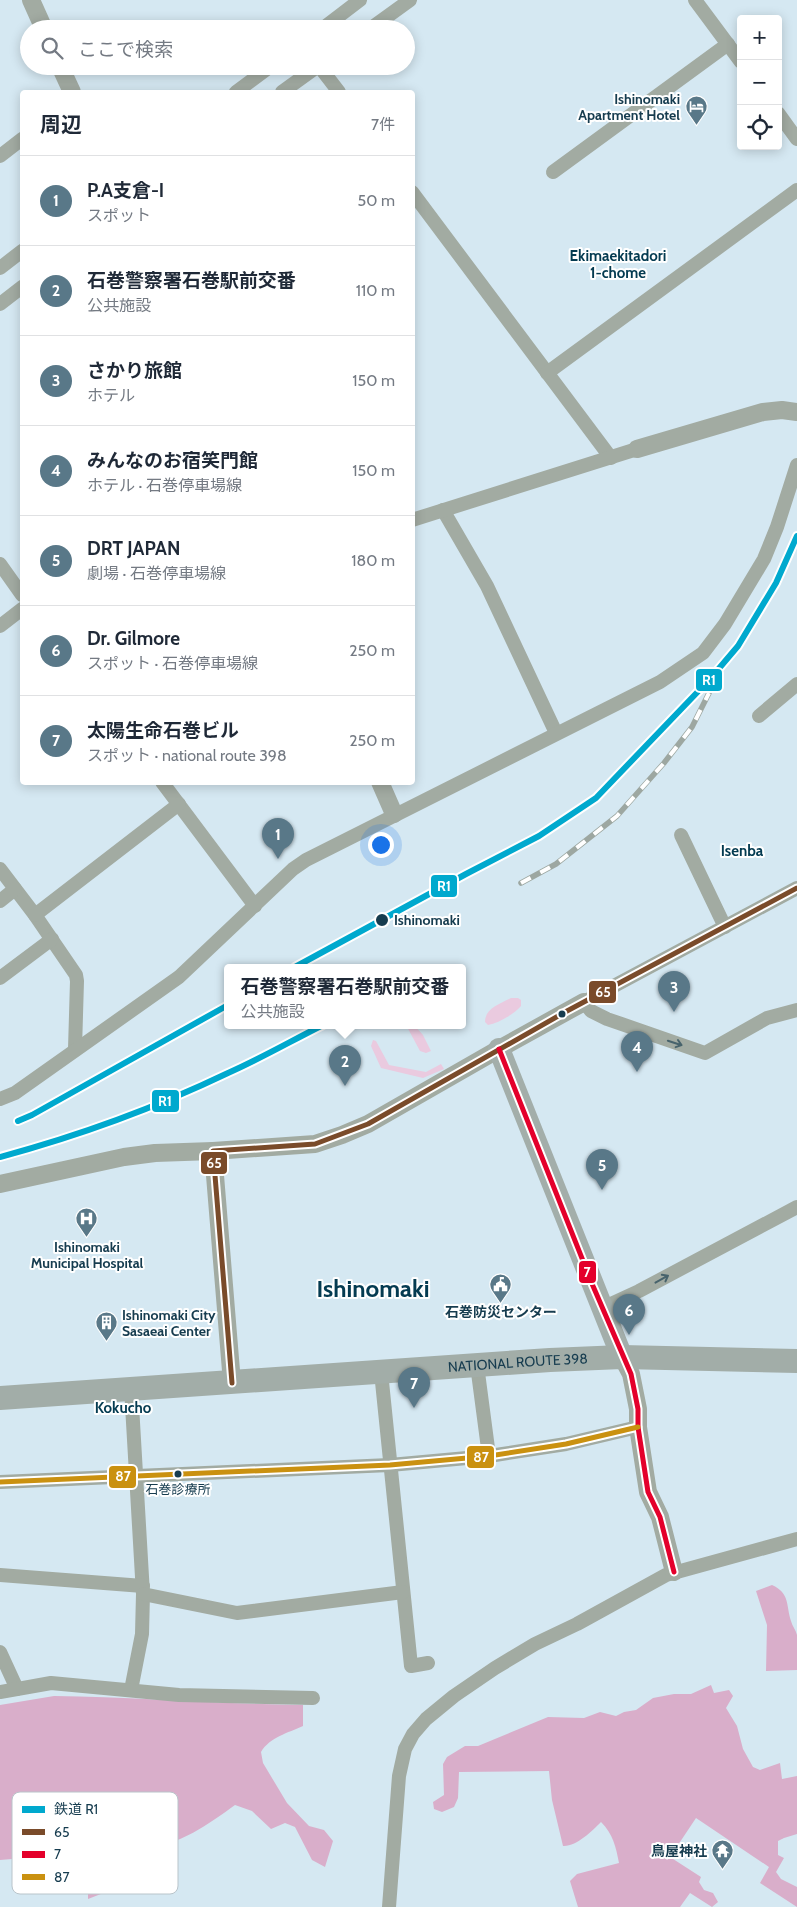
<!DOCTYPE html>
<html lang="ja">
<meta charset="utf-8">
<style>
body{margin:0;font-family:Cabin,"Noto Sans JP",sans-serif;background:#f6f6f7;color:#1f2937}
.controls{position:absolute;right:15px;top:15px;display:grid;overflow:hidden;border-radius:5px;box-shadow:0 2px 12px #0003}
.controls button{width:45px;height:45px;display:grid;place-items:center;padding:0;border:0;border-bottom:1px solid #e0e1e3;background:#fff;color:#1f2937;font:25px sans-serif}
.you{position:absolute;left:380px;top:844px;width:18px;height:18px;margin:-12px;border:4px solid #fff;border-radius:50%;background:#1a73e8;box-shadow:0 0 0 8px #1a73e833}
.badge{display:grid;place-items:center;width:32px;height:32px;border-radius:50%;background:#597888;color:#fff;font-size:16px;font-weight:700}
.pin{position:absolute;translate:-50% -41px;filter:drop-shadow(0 1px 2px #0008)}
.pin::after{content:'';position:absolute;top:26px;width:18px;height:15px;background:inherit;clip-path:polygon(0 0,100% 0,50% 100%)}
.popup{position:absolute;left:224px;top:964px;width:242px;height:65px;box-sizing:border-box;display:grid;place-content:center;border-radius:5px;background:#fff;filter:drop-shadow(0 1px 4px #0005);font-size:16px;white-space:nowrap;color:#747a83}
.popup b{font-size:19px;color:#1f2937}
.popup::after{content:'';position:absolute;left:50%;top:100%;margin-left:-10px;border:10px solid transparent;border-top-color:#fff}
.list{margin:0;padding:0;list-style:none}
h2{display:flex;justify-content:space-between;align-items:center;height:65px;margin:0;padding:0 20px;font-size:21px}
h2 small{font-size:16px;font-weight:400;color:#747a83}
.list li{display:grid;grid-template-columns:32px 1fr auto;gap:15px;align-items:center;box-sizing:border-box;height:90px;padding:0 20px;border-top:1px solid #e0e1e3}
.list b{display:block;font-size:19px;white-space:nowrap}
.list p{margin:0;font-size:16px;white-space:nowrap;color:#747a83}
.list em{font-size:16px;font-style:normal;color:#747a83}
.icon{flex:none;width:28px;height:28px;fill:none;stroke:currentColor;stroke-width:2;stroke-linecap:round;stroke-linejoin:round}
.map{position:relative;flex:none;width:797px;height:1907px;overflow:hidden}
.search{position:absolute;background:#fff;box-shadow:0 2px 12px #0003;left:20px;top:20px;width:395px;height:55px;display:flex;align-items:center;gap:12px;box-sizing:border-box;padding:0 18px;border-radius:28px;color:#747a83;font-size:19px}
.panel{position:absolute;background:#fff;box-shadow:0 2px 12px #0003;left:20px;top:90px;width:395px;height:695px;border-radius:5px}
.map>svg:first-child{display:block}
.green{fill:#eacadf}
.forest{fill:#d9aeca}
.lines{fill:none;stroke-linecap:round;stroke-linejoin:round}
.minor{stroke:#a2aba2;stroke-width:14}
.tertiary{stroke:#a2aba2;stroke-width:18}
.primary{stroke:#a3aeaa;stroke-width:22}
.trunk{stroke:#a2ada8;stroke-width:24}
.rail-casing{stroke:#9da7a1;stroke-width:5.5}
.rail{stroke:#fff;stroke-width:4;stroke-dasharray:11;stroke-linecap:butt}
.bus-1-casing{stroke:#fff;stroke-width:9}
.bus-2-casing{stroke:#fff;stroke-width:9}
.bus-3-casing{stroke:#fff;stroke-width:9}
.bus-1{stroke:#7a4b2a;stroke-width:5}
.bus-2{stroke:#e4002b;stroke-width:5}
.bus-3{stroke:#ca9110;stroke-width:5}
.rail-1-casing{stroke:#fff;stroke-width:10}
.rail-1{stroke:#00a9ce;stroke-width:6}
.oneway{stroke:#47636c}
.stop-dot{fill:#163c4f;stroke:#fff;stroke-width:2}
.labels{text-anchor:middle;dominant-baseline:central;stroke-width:4;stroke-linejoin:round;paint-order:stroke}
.bus-label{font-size:13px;fill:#163c4f;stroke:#fff}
.poi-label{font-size:14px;font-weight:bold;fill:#163c4f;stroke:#fff;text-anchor:end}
.stop-label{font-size:14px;font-weight:bold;fill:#163c4f;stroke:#fff;text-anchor:start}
.street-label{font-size:14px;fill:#163c4f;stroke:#fff}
.neighbourhood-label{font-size:15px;font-weight:bold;fill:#043b51;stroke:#fff}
.town-label{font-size:24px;font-weight:bold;fill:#043b51;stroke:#fff}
.key{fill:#fff;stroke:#b9c4ca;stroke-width:1}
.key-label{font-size:14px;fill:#163c4f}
.line-badge{stroke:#fff;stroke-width:2}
.badge-label{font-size:14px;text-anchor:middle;font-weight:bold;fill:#fff}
</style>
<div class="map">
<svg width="797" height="1907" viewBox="0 0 797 1907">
<rect width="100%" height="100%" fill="#d5e8f2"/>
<g class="green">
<path d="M511 998H518L521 1000V1006C514 1014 499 1023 488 1025L485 1022C485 1008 500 1004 511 998Z"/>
<polygon points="406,1025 414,1025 423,1035 431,1051 426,1053 420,1051"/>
<polygon points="373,1040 376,1041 389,1065 426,1072 441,1064 444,1069 423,1078 381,1068 371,1046"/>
</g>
<g class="forest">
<path d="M772 1585C790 1593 786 1605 791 1621 792 1626 796 1630 797 1635 797 1646 797 1659 797 1670L766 1671 767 1625 756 1591Z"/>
<path d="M711 1685 714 1693 729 1690 733 1696 726 1708 737 1726 743 1749 753 1767 760 1770 780 1763 782 1779 797 1776V1834L784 1838 778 1841V1855L784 1858 776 1872 781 1879 797 1887V1907L760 1883 769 1867 696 1818 670 1857 701 1877 699 1882 704 1890 713 1893 718 1902 712 1907 690 1893 680 1907H578L570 1881 577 1874 619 1863C616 1847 613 1834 601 1822 592 1831 576 1847 563 1846L552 1800 549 1771 459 1772 458 1798 454 1807 442 1812 434 1809 433 1802 444 1795 443 1764 447 1757 465 1746H478L548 1717 584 1718 600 1712 616 1716 624 1712 636 1710 653 1698 674 1694H691Z"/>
<path d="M54 1696C137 1697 220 1704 303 1705V1726C288 1733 270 1737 261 1752L263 1763 287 1803 309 1826 324 1830 333 1841 325 1867 312 1860 295 1827 285 1823 271 1829 252 1811 235 1805C209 1824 179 1845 146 1849L137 1828 134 1813 69 1828C68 1852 65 1856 43 1866L36 1857 0 1860V1705Z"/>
<polygon points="136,1843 142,1852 155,1853 165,1869 88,1899 88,1884 110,1871 111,1849"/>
</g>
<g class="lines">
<g class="minor">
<polyline points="695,0 741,62"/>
<polyline points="322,29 360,0"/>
<polyline points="370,29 410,0"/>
<polyline points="319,66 339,92"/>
<polyline points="236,92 271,66"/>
<polyline points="282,92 318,66"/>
<polyline points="778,113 797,139"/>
<polyline points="0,156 22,139"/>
<polyline points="553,172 728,44"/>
<polyline points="412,192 611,458"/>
<polyline points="0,268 22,251"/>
<polyline points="0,304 22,287"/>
<polyline points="547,373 797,190"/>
<polyline points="443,510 487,586 556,733"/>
<polyline points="412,520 637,449"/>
<polyline points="0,564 22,595"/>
<polyline points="0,626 22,609"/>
<polyline points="759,716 797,684"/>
<polyline points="162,782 255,906"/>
<polyline points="681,835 725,927"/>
<polyline points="0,869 35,915 76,975 77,981 75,1049"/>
<polyline points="797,888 584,1002 591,1011 607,1019 705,1053 767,1018 797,1010"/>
<polyline points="0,901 15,889"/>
<polyline points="35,915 179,804"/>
<polyline points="0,978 52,939"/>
<polyline points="0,1099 15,1093 179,977 293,869 306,860 660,682 703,653 725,624 764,559 777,527 797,465"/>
<polyline points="602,1308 639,1291 797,1207"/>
<polyline points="477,1365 489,1456"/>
<polyline points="381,1372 411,1666 428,1663"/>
<polyline points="131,1388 143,1594 142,1634 131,1690"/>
<polyline points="0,1482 390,1465 489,1456 566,1444 638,1427"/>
<polyline points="0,1575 143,1586"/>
<polyline points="143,1594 237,1613 403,1592"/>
<polyline points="0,1652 17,1689"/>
<polyline points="0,1692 51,1683 179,1695 313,1698"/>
<polyline points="389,1907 399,1776 405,1749 413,1734 426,1719 454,1696 495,1668 535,1644 577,1624 666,1575 797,1539"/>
</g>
<g class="tertiary">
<polyline points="31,0 44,29"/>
<polyline points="60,66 72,92"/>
<polyline points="637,449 763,412 782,410 797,412"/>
<polyline points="380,782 394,814"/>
<polyline points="0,1184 124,1157 155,1153 213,1151"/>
<polyline points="622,1357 631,1374 638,1409 638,1427 648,1492 660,1517 674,1572"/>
<polyline points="232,1383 213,1151 315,1144 342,1135 368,1124 499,1049 584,1002"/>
</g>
<polyline class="primary" points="499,1049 622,1357"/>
<path class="trunk" id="s1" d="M0 1398 550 1360 622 1357 797 1361"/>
<defs>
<g id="rail">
<polyline points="710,679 738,646"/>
<polyline points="521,883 556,864 617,816 664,763 692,727 709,693"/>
</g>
</defs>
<use href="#rail" class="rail-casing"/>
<use href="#rail" class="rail"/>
<defs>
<polyline id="bus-1" points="232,1383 213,1151 315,1144 368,1124 567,1011 797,888"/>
<polyline id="bus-2" points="499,1049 593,1286 631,1374 638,1409 638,1427 648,1492 660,1517 674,1572"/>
<polyline id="bus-3" points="0,1482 390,1465 489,1456 566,1444 638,1427"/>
</defs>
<use href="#bus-1" class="bus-1-casing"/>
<use href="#bus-2" class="bus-2-casing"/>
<use href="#bus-3" class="bus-3-casing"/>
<use href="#bus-1" class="bus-1"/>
<use href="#bus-2" class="bus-2"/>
<use href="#bus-3" class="bus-3"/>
<defs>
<g id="rail-1">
<polyline points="295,967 466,874 539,836 596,798 710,679 738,646 776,583 797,536"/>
<polyline points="18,1121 32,1115 228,1005"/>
<path d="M0 1157C78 1136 155 1108 228 1073 260 1059 291 1041 323 1025"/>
</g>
</defs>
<use href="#rail-1" class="rail-1-casing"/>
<use href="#rail-1" class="rail-1"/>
</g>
<defs><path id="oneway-shaft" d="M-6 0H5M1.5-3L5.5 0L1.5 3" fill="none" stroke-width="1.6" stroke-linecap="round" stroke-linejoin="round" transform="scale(1.25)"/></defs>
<g class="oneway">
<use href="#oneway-shaft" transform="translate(675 1043) rotate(18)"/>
<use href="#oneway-shaft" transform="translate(662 1279) rotate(-29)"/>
</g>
<defs>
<symbol id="hotel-pin" viewBox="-11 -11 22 30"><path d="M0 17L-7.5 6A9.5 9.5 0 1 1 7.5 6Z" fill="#597888" stroke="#fff"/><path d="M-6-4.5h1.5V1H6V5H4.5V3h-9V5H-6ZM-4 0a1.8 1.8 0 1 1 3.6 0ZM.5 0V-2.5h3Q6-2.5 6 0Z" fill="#fff"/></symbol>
<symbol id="hospital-pin" viewBox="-11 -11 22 30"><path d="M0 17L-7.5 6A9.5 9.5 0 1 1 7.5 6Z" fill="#597888" stroke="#fff"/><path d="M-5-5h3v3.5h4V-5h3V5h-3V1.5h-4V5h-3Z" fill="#fff"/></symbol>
<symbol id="civic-pin" viewBox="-11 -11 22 30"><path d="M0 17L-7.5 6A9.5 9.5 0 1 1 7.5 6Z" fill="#597888" stroke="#fff"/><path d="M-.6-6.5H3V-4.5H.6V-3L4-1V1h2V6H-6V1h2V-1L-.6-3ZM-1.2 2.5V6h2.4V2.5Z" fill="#fff"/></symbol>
<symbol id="building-pin" viewBox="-11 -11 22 30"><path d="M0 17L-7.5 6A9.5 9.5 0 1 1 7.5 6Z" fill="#597888" stroke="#fff"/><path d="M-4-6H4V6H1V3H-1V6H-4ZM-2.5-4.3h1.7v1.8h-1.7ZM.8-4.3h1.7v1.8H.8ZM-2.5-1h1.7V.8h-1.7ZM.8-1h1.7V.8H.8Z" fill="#fff"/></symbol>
<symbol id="temple-pin" viewBox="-11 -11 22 30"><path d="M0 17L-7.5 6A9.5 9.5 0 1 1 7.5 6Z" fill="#597888" stroke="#fff"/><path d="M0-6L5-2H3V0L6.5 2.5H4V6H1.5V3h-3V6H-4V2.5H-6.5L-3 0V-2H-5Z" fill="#fff"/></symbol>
</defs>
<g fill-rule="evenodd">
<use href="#hotel-pin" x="684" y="94" width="25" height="34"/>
<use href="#hospital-pin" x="74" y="1206" width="25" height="34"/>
<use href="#civic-pin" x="488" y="1272" width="25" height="34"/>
<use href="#building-pin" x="94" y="1310" width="25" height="34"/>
<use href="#temple-pin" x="710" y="1838" width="25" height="34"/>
</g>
<g class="stop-dot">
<circle cx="382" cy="920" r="7"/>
<circle cx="562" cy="1014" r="4.5"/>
<circle cx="178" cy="1474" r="4.5"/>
</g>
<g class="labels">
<g class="bus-label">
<text x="178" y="1489">石巻診療所</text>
</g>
<g class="poi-label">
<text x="680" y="99">Ishinomaki<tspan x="680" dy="16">Apartment Hotel</tspan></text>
<text x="87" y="1247" text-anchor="middle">Ishinomaki<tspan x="87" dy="16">Municipal Hospital</tspan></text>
<text x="501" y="1312" text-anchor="middle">石巻防災センター</text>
<text x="122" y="1315" text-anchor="start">Ishinomaki City<tspan x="122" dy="16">Sasaeai Center</tspan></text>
<text x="707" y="1851">鳥屋神社</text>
</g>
<g class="stop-label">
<text x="394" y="920">Ishinomaki</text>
</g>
<g class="street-label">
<text stroke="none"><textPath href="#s1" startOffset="519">NATIONAL ROUTE 398</textPath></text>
</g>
<g class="neighbourhood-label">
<text x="618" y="256">Ekimaekitadori<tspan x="618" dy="17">1-chome</tspan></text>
<text x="742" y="851">Isenba</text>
<text x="123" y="1408">Kokucho</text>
</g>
<g class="town-label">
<text x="373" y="1288">Ishinomaki</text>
</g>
</g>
<rect x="12" y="1792" width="166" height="102" rx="8" class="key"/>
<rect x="22" y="1806" width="23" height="7" fill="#00a9ce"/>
<rect x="22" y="1829" width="23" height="6" fill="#7a4b2a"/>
<rect x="22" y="1851" width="23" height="7" fill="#e4002b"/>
<rect x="22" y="1874" width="23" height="6" fill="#ca9110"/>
<g class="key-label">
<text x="54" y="1814">鉄道 R1</text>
<text x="54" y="1837">65</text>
<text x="54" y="1859">7</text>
<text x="54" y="1882">87</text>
</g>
<g class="line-badge">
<rect x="695" y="668" width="28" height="24" rx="5" fill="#00a9ce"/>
<rect x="430" y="874" width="28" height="24" rx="5" fill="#00a9ce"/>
<rect x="588" y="980" width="29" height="24" rx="5" fill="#7a4b2a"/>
<rect x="151" y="1089" width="29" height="24" rx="5" fill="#00a9ce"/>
<rect x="200" y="1151" width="28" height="24" rx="5" fill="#7a4b2a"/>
<rect x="578" y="1260" width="19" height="24" rx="5" fill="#e4002b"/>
<rect x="466" y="1445" width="29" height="24" rx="5" fill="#ca9110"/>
<rect x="108" y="1465" width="29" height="24" rx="5" fill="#ca9110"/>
</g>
<g class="badge-label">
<text x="709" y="685">R1</text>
<text x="444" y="891">R1</text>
<text x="603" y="997">65</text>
<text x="165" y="1106">R1</text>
<text x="214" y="1168">65</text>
<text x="587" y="1277">7</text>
<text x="481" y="1462">87</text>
<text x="123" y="1481">87</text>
</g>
</svg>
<div class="controls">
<button>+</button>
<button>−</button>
<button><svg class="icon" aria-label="locate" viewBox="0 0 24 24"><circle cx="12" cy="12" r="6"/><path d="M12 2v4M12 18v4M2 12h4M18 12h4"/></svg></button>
</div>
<div class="you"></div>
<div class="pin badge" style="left:278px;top:859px">1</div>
<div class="pin badge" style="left:345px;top:1086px">2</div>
<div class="popup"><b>石巻警察署石巻駅前交番</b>公共施設</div>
<div class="pin badge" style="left:674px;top:1012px">3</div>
<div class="pin badge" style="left:637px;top:1072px">4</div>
<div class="pin badge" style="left:602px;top:1190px">5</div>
<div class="pin badge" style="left:629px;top:1335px">6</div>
<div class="pin badge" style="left:414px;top:1408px">7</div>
<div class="search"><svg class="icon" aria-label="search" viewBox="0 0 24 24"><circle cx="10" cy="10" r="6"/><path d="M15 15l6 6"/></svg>ここで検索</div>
<section class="panel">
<h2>周辺<small>7件</small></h2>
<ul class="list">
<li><span class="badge">1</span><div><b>P.A支倉-I</b><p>スポット</p></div><em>50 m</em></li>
<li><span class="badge">2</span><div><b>石巻警察署石巻駅前交番</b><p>公共施設</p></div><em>110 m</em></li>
<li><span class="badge">3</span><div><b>さかり旅館</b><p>ホテル</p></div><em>150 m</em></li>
<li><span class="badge">4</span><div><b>みんなのお宿笑門館</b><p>ホテル · 石巻停車場線</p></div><em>150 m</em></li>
<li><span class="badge">5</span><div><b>DRT JAPAN</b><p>劇場 · 石巻停車場線</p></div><em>180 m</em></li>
<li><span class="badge">6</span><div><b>Dr. Gilmore</b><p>スポット · 石巻停車場線</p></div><em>250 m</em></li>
<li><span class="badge">7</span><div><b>太陽生命石巻ビル</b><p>スポット · national route 398</p></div><em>250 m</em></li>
</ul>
</section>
</div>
